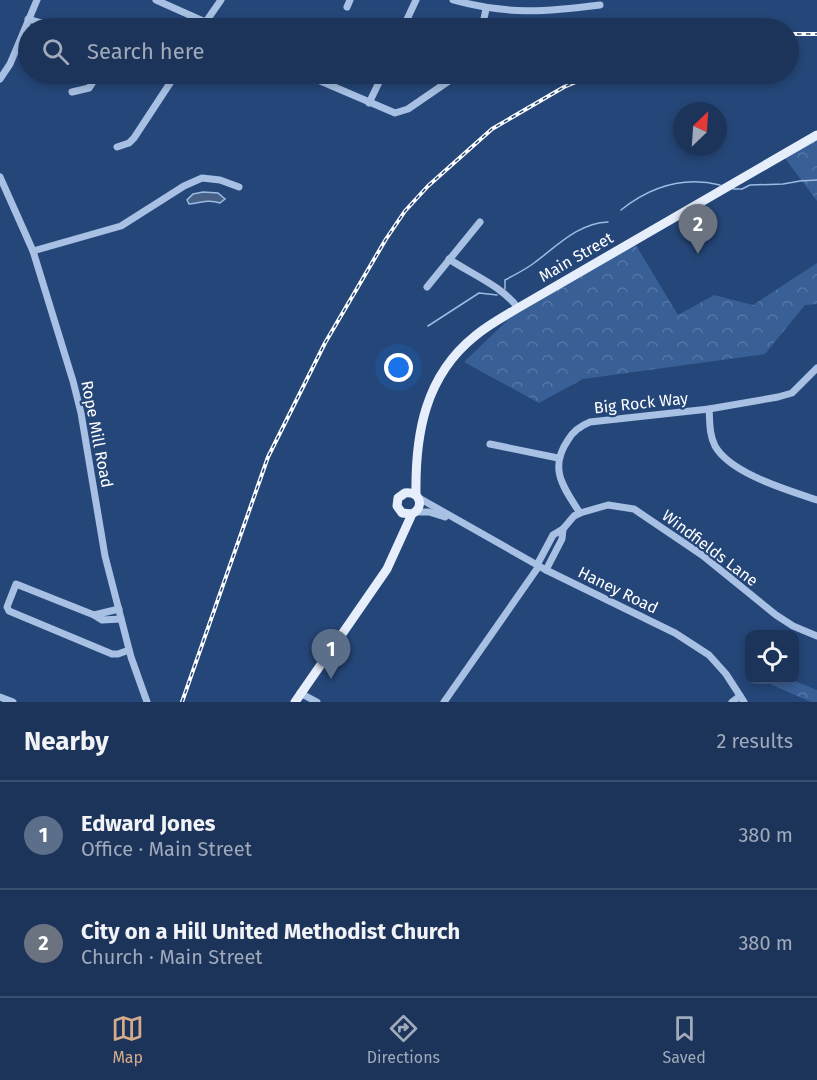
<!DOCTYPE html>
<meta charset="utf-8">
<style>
body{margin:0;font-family:"Fira Sans",sans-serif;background:#293f63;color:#f1f3f6}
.controls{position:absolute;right:18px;bottom:18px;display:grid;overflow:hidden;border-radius:12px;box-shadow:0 3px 9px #0003}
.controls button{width:54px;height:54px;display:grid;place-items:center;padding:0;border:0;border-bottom:2px solid #3a4f70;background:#1c345a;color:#f1f3f6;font:30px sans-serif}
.compass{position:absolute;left:673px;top:102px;width:54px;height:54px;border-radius:50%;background:#1c345a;box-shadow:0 3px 9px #0003;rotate:25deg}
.you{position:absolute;left:399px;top:368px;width:21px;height:21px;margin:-15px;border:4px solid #fff;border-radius:50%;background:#1a73e8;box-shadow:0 0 0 9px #1a73e833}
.badge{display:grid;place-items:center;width:39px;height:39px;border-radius:50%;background:#d6ab8b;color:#fff;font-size:20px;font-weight:700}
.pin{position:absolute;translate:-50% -50px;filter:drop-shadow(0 2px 3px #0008)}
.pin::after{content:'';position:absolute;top:32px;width:21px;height:18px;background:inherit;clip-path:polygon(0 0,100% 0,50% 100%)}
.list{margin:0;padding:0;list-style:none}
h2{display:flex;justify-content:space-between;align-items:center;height:78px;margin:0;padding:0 24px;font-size:26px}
h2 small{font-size:20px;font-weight:400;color:#a0aabb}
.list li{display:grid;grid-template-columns:39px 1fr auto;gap:18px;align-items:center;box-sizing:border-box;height:108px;padding:0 24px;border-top:2px solid #3a4f70}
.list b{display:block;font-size:22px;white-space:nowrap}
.list p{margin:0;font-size:20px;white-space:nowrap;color:#a0aabb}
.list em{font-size:20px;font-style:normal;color:#a0aabb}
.icon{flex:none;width:33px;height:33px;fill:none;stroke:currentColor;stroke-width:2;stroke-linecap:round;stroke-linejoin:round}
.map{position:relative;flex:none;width:817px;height:702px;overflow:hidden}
.search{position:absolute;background:#1c345a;box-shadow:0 3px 9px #0003;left:18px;right:18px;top:18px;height:66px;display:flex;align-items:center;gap:15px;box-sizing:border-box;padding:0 21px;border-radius:33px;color:#a0aabb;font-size:22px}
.sheet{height:294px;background:#1c345a}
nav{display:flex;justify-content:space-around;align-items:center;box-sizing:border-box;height:84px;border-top:2px solid #3a4f70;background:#1c345a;font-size:16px;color:#a0aabb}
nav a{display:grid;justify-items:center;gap:3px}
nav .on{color:#d6ab8b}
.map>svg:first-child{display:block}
.forest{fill:url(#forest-crowns)}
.water{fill:#476085;stroke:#9bbae4;stroke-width:1.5}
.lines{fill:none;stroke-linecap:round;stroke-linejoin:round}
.stream{stroke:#9bbae4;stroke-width:1.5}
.minor{stroke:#a7c0e3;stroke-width:7}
.major{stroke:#e6eefc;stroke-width:9}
.rail-casing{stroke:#fff;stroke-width:4}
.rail{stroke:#254678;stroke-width:1.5;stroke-dasharray:4.5;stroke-linecap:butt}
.labels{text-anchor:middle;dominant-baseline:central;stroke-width:4.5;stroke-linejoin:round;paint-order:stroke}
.street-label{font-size:16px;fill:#fff;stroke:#254678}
</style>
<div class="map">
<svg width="817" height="702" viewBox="0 0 817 702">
<defs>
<pattern id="forest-crowns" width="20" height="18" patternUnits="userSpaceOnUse" patternTransform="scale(1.5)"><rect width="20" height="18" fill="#385f96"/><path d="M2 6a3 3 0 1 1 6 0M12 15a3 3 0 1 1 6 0" fill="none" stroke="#5677a6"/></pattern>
</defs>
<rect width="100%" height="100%" fill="#254678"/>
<g class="forest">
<polygon points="817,137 817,201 784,157"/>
<polygon points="634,242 678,315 714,295 753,305 817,263 817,304 805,305 765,354 583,379 539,403 464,362 517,311"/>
<polygon points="761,680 792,680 817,690 817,702 811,702"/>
</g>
<path class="water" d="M203 192 218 193 225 199 220 203C208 199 201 203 189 204L187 200 193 194Z"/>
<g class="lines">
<g class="stream">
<polyline points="733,189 742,189 750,185 783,184 800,181 817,180"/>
<path d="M621 210C650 187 683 176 720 185"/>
<path d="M505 289V280C514 275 525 270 534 263 556 247 578 223 608 222"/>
<polyline points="428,326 479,293 497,295"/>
</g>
<g class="minor">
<polyline points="156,0 203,21 205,28"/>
<path d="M453 0C507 15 546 12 600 5"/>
<polyline points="347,7 350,0"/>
<polyline points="28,19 59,28"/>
<polyline points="205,23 221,0"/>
<polyline points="403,28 416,0"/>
<polyline points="482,28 486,9"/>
<polyline points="164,74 173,78"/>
<polyline points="304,74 395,113 408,109 459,74"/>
<polyline points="0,79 10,64 37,0"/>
<polyline points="72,92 89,88 98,74"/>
<polyline points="369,103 383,74"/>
<polyline points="117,147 129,143 134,138 176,74"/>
<polyline points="0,177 33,251 73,381 81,413 105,556 131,657 147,702"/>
<polyline points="33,251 121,226 184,186 202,178 220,180 239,187"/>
<path d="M449 259C471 274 502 286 518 308"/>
<polyline points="427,287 480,222"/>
<path d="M709 409C710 422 709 434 715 446 731 474 788 490 817 500"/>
<polyline points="490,444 558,458"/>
<polyline points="419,498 546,570 675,633 709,655 726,674 744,702"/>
<polyline points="415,512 429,512 445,517"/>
<path d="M580 513C564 488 548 469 568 440 573 431 580 426 590 422L709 409 778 397 792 393 817 368"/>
<polyline points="563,529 574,516 580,513 608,505 634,509 702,555 776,615 793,626 817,636"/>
<polyline points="537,565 553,535 563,529 562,539 546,570"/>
<polyline points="119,609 94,615 102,620 121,619"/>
<polyline points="94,615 16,584 7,607 9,611 112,654 118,654 129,650"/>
<polyline points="300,693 317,702"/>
<polyline points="0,697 13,702"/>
<polyline points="444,702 539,566"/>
<polyline points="732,702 740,696"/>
</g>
<g class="major">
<path d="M416 495C415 434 425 376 475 336 488 325 503 317 518 308L817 135"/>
<path d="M295 702 387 569 412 514C425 507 420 491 405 493L398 498 397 506 402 513 412 514"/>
</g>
<defs>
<g id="rail">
<polyline points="788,34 817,34"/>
<polyline points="182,702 268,457 325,343 386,239 405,211 428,186 492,129 564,87 595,74"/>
</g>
</defs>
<use href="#rail" class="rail-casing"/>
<use href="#rail" class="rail"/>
</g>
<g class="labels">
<g class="street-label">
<text transform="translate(576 257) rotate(-30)">Main Street</text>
<text transform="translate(641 403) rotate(-6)">Big Rock Way</text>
<text transform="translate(97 434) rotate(79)">Rope Mill Road</text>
<text transform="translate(710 548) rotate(37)">Windfields Lane</text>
<text transform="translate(618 590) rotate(26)">Haney Road</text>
</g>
</g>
</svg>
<div class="controls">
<button><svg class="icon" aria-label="locate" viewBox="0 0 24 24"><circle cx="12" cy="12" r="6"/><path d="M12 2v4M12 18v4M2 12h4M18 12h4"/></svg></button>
</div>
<svg class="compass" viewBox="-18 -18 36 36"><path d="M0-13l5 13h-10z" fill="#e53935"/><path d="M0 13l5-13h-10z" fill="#a0aabb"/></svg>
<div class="you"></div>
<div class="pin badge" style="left:331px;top:679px;background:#5c6f8a">1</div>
<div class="pin badge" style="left:698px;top:254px;background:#6b7280">2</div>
<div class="search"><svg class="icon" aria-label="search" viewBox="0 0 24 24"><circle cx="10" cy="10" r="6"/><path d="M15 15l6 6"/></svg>Search here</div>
</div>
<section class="sheet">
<h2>Nearby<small>2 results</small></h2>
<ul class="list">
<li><span class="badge" style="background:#5c6f8a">1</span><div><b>Edward Jones</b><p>Office · Main Street</p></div><em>380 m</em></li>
<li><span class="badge" style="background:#6b7280">2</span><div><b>City on a Hill United Methodist Church</b><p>Church · Main Street</p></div><em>380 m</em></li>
</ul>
</section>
<nav>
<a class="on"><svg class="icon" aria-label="map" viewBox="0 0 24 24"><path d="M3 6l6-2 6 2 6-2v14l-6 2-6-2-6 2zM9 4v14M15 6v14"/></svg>Map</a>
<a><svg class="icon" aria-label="directions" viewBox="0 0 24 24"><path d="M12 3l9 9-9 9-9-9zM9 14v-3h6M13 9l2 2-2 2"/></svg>Directions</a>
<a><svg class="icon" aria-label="saved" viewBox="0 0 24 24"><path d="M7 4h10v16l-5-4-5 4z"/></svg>Saved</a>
</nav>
